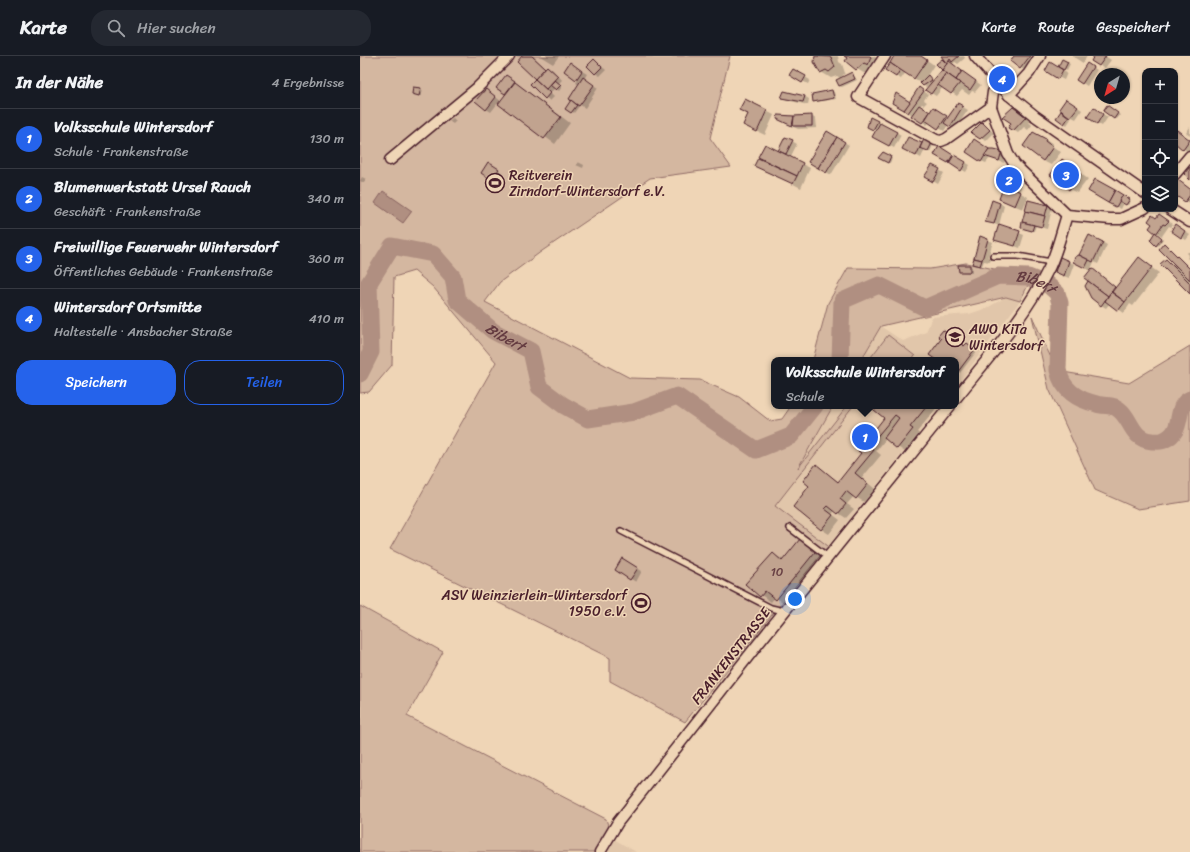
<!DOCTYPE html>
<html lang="de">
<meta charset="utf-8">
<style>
body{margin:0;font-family:Sriracha,sans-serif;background:#242831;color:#f1f3f6}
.controls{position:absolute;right:12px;top:12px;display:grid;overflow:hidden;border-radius:8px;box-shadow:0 1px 3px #0004}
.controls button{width:36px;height:36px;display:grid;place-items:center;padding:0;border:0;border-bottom:1px solid #363941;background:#171b24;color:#f1f3f6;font:20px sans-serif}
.compass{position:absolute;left:734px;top:12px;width:36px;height:36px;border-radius:50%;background:#171b24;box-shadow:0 1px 3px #0004;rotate:217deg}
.you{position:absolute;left:435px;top:543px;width:14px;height:14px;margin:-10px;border:3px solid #fff;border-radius:50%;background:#1a73e8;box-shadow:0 0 0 6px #1a73e833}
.badge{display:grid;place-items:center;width:26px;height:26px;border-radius:50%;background:#2563eb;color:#fff;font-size:13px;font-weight:700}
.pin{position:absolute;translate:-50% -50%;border:2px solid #fff;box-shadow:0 1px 4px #0006}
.popup{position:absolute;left:411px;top:301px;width:188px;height:52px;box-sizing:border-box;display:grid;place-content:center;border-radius:8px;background:#171b24;filter:drop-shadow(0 1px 3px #0005);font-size:13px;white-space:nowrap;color:#9ea1a6}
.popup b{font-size:15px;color:#f1f3f6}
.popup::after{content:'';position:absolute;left:50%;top:100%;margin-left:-8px;border:8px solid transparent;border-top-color:#171b24}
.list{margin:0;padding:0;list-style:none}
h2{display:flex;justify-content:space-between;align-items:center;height:52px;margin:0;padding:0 16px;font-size:17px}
h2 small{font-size:13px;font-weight:400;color:#9ea1a6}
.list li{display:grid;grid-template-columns:26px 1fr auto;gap:12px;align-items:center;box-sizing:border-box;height:60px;padding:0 16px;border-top:1px solid #363941}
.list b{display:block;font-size:15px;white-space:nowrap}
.list p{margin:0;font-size:13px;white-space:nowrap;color:#9ea1a6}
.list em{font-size:13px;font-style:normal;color:#9ea1a6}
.actions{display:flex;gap:8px;padding:12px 16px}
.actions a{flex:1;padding:9px 0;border:1px solid #2563eb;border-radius:16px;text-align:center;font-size:14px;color:#2563eb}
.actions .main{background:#2563eb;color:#fff}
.icon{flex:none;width:22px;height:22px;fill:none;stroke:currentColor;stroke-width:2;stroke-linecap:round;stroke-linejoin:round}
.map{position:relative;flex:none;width:830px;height:796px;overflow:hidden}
header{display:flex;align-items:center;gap:24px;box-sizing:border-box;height:56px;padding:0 20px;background:#171b24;border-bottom:1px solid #363941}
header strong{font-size:19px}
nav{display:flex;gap:22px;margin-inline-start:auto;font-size:14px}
.search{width:280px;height:36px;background:#242831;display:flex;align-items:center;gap:10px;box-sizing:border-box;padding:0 14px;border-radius:16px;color:#9ea1a6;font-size:15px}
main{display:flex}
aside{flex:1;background:#171b24}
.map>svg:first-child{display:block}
.built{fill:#e1c6aa}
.green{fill:#d4b7a0;stroke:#8f6b66}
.water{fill:#b08f81;stroke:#87625f}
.shadow{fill:#0003}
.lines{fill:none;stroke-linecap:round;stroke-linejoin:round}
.river{stroke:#b08f81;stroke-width:17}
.building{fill:#c1a38f;stroke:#4a1f2b}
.service-casing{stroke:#4a1f2b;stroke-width:8}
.minor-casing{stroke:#4a1f2b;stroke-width:13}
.service{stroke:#efd5b6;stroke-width:5}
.minor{stroke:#efd5b6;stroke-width:10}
.labels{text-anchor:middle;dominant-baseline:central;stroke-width:3;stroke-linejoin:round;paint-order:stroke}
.number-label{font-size:12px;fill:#684044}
.poi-label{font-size:14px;fill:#4a1f2b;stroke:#efd5b6;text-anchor:start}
.street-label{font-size:14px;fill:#4a1f2b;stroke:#efd5b6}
.water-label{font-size:15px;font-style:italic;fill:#643b40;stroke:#efd5b6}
</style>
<header>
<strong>Karte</strong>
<div class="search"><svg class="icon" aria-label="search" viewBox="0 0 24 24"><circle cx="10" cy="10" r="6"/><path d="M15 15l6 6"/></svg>Hier suchen</div>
<nav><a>Karte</a><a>Route</a><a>Gespeichert</a></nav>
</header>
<main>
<aside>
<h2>In der Nähe<small>4 Ergebnisse</small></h2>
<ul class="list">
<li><span class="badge">1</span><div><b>Volksschule Wintersdorf</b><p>Schule · Frankenstraße</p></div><em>130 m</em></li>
<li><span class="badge">2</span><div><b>Blumenwerkstatt Ursel Rauch</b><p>Geschäft · Frankenstraße</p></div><em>340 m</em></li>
<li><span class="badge">3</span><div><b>Freiwillige Feuerwehr Wintersdorf</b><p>Öffentliches Gebäude · Frankenstraße</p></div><em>360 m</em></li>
<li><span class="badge">4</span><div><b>Wintersdorf Ortsmitte</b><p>Haltestelle · Ansbacher Straße</p></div><em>410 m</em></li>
</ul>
<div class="actions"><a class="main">Speichern</a><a>Teilen</a></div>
</aside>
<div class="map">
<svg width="830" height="796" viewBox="0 0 830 796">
<rect width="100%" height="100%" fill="#efd5b6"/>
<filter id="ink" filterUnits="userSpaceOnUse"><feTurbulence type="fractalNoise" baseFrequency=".025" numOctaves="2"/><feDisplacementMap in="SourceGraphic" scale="8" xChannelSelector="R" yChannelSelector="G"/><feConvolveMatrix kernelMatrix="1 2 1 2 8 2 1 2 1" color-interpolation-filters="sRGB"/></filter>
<g filter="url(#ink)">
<g class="built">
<polygon points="646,241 660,245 596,330 596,304 501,304 520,270 543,285 566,276 572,261 609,258 627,252"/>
<polygon points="473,350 580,350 468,490 415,451"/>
<polygon points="252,782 276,796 243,796"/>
</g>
<g class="green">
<polygon points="0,0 370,0 350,82 371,111 290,122 182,195 140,226 125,246 270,322 340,324 379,341 410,365 422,363 431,350 473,350 438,412 487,350 493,350 415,450 468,490 325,666 250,625 250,602 30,493 136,306 73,231 54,215 34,221 32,309 9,336 0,337"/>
<polygon points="606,207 639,214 674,217 660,245 646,241 521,270 501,304 453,304 468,247 488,212 570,213"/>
<polygon points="672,260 697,315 769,327 830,290 830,445 778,453 735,434 689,333"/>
<polygon points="528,279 555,300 552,304 515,304 511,301"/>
<polygon points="0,550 83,596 47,660 246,763 252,782 243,796 0,796"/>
</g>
<polygon class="water" points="23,135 52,155 43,167 15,147"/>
<g class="shadow">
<polygon points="164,0 173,0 186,13 188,11 193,14 202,24 199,27 202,31 199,35 195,32 190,37 194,41 190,45 171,28 176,23 158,6"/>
<polygon points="180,0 199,0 193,8"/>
<polygon points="456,0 478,0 479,6 482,8 485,17 480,22 477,20 471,22 461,16 455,6"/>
<polygon points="485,0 514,0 521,7 507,19 497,13"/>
<polygon points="536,0 561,0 574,9 567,20 574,25 583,14 582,4 586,6 582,1 604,0 605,2 598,8 595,6 593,8 621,29 615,36 612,35 609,39 602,34 597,40 583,31 576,40 571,37 572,27 566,31 546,16 541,23 536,20"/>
<polygon points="655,0 671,0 675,3 666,15 661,12"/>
<polygon points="712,0 727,0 723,7"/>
<polygon points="736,0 745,0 751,4 745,12 732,5"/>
<polygon points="234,4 246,14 240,20 235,17"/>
<polygon points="703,4 710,8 707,14 700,10"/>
<polygon points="690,8 707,17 704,24 686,15"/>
<polygon points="728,8 737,14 727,30 718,24"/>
<polygon points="215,11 227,18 224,23 238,32 225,52 220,49 214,57 207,53 217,47 219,29 216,27 218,23 205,15"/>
<polygon points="644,13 648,17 643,21 641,20"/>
<polygon points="433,14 450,24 448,28 431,19"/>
<polygon points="492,17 497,24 482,31 479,30"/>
<polygon points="151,23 210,67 195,88 138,47 131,56 126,53 126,34 141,45 147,38 138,32"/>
<polygon points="559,32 568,38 564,44 567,46 564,49 562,48 560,50 570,57 578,55 588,62 598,48 608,54 595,73 588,69 584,75 570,66 567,69 533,46 536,38 550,47"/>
<polygon points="61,33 63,35 61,40 55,39"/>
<polygon points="472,35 474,36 476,43 456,46 454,45 453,38"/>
<polygon points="444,40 449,43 448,49 427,44 423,42"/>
<polygon points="385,44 414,59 405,79 392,73 389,59 381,54"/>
<polygon points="711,47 722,54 716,63 708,59 707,60 711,63 707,69 697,62 706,59"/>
<polygon points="748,51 760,59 757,63 745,55"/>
<polygon points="658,55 670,64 669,66 672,69 668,74 664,71 658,77 649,71 653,67 644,61 647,56"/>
<polygon points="739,56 748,61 742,70 737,67"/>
<polygon points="419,60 451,60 456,63 457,72 438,73 423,66"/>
<polygon points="93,62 96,65 93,68 89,65"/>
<polygon points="511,62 541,79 534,92 514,81 517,76 508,71"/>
<polygon points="622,67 634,77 626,85 621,82"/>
<polygon points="830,71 830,80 826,77"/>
<polygon points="817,75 830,84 830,93 828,96 815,86 815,78"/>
<polygon points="467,76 489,89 471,119 449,105"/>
<polygon points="681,80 693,88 692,90 701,96 691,109 683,105"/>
<polygon points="548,82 562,89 564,84 573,89 570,96 565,93 561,102 543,92"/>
<polygon points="432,85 437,88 430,102 450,112 441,132 396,109 405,90 424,99"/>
<polygon points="614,85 629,94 634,94 647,99 644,107 630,102 626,107 621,105"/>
<polygon points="579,91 610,109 606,116 575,98"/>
<polygon points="523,98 532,102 530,107 519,102"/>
<polygon points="703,105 728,123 717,137 709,133"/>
<polygon points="218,106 224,109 223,112 216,109"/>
<polygon points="133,110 143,117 137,126 122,116"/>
<polygon points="572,110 584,117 578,128 566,121"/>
<polygon points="645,118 662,130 659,136 668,141 663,153 648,147 644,132"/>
<polygon points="2,121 6,123 4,127 0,125"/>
<polygon points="735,124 771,145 768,149 764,147 761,153 729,135"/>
<polygon points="815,128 830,133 830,148 815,137"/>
<polygon points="640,147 644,150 639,169 664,179 660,192 635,183 639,170 627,165"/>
<polygon points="687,150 692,153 687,173 676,170 674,175 664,173"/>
<polygon points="804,162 813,168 811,171 809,170 802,180 796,176 797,163"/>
<polygon points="820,172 830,179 826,184 821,181"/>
<polygon points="795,178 803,183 798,190 796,189"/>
<polygon points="628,184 633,186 628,201 631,203 630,206 624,205 622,210 615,208"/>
<polygon points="742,186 747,189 738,208 734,206 731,213 756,232 779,203 799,217 773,250 770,248 764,257 750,247 746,252 741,249 730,225 731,215 719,209"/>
<polygon points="804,188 830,212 830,237 806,204 816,210"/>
<polygon points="828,196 830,196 830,204 827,202 829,199 827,197"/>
<polygon points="701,203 714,208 709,222 701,219"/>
<polygon points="610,210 612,211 612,217 600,216"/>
<polygon points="609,289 617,295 600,317 596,314 596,304 577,304"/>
<polygon points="510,350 578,350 557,376 560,378 545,396 526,383 516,395 521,399 502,422 515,433 504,446 494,440 487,448 494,453 486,462 475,455 472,458 480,464 469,478 461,473 451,430 457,410 479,426 502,397 525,362"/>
<polygon points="440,484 465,502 427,549 415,541 411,546 386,528 413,498 424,504"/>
<polygon points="262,503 282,515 276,526 256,514"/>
</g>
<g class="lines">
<g class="river">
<path id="s1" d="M480 304 482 245 519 229 565 252 638 220 668 221 688 229 697 237 700 247 698 314C702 334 718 344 737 348 742 350 750 349 755 351 772 359 769 383 792 385 797 385 801 386 804 384 826 375 813 350 830 343"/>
<path id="s2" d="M0 318 11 296 9 227 32 190 73 198 93 221 97 244 133 275 171 295 179 331 203 349 228 363 274 356 317 340 396 394 431 380 455 350"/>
</g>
</g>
<g class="building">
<polygon points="162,0 172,0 185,12 175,23 157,6"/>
<polygon points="455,0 471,1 475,11 469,16 466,14 460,17 454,6"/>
<polygon points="484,0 510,0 511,1 508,9 504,7 496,14 485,5 487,2"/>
<polygon points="534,0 561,0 567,4 554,23 530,7"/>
<polygon points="581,0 599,0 592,6 590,3 587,8"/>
<polygon points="654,0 670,0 660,13 650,5"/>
<polygon points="734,0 746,0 739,10 731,5"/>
<polygon points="234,3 242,11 235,18 227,10"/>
<polygon points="582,3 587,8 582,14 576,8"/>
<polygon points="702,3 708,6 704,14 698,11"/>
<polygon points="589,5 602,15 596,24 582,14"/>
<polygon points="210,6 222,15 216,24 204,15"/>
<polygon points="690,6 703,14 698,23 685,15"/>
<polygon points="530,7 540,14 536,21 525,14"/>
<polygon points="727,7 733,11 722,28 716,24"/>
<polygon points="187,10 198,20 186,33 175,23"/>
<polygon points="644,11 647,16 641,20 638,16"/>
<polygon points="433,13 446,20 442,27 429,19"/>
<polygon points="582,14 586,17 571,38 565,34"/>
<polygon points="602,15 616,25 610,34 596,24"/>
<polygon points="492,16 495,23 479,30 476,24"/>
<polygon points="586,17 600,27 591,38 578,29"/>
<polygon points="146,19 155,25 145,38 136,32"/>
<polygon points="568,19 572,24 563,30 560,27"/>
<polygon points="223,21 234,29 219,50 209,43"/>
<polygon points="175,23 190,37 185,43 170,28"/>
<polygon points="195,24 201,29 196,34 190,29"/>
<polygon points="155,26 201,61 184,83 138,48"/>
<polygon points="53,31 61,32 59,40 52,38"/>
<polygon points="559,31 564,35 548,57 544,54"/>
<polygon points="126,33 136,41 126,54 115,45"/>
<polygon points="472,34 474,42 453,46 452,38"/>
<polygon points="424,35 445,40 443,46 421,42"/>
<polygon points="536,37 550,46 544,54 532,47"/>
<polygon points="385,43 407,54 397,76 383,69 388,58 379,54"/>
<polygon points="706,43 718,51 710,61 699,53"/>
<polygon points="211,44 217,49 211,57 205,53"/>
<polygon points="598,47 603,50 590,71 584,67"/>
<polygon points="559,49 570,56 562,67 551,60"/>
<polygon points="747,49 758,57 754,63 743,55"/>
<polygon points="573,51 587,60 578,73 565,64"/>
<polygon points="653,51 666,61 653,75 648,72 651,67 642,61"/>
<polygon points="734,51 743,58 737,68 727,61"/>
<polygon points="701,55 709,61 704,68 696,62"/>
<polygon points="418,59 434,60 432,70 417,63"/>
<polygon points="452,59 452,70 433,70 434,60"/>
<polygon points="510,61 518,65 513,74 507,71"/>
<polygon points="622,66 630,74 620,83 611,77"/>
<polygon points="520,67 537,76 529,90 512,81"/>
<polygon points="817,74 830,84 823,94 815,87 815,76"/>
<polygon points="467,75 477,81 458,112 448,106"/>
<polygon points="673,76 686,83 685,85 693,91 683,105 663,90"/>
<polygon points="425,81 433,84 426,98 418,95"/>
<polygon points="477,81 485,86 466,117 458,112"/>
<polygon points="548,81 562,87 556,100 542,93"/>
<polygon points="564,83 572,87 568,95 560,92"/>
<polygon points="614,83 629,93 621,106 606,96"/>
<polygon points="405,88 443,107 437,120 398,101"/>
<polygon points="579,90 593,99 588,107 574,99"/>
<polygon points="629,93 634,93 642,95 639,105 624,100"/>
<polygon points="523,96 531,100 528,107 518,102"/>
<polygon points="594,99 606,106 601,115 589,107"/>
<polygon points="398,102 437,120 433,128 394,110"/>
<polygon points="702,103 721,118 709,134 690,119"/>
<polygon points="128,106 139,113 131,124 121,117"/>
<polygon points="572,109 580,113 573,126 564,121"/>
<polygon points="830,111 830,124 824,118"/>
<polygon points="645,117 654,125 651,132 661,136 655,150 639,143 643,132 639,130 642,124 640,123"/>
<polygon points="735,123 755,134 748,147 728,135"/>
<polygon points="817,123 830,133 830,139 825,146 815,139 815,126"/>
<polygon points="755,134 763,139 756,151 748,147"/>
<polygon points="763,139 770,143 766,149 759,145"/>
<polygon points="632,144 640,147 634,168 625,166"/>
<polygon points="668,144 688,149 685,160 665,155"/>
<polygon points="665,155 685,160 682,171 662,166"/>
<polygon points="799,158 809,165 805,169 803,168 796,178 789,172 792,168 788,165 792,159 796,162"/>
<polygon points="662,166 674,169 672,175 661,172"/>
<polygon points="639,168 660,175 655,190 634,184"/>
<polygon points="815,168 825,175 821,182 811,175"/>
<polygon points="795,176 802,182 796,190 790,184"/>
<polygon points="729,179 743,186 733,206 719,199"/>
<polygon points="620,180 628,183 622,204 614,202"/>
<polygon points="804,187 830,213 830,224 799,193"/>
<polygon points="719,199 729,204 725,212 713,206 715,201"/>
<polygon points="700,201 709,205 704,220 695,216"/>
<polygon points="779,201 792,211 765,246 752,236"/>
<polygon points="614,202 622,204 620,210 612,208"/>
<polygon points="806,203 830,227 830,238 800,208"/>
<polygon points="598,209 610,209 610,216 599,216"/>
<polygon points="732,212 755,231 748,240 724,222"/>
<polygon points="728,225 748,240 741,250 731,242 725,230"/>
<polygon points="751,236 765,246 758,255 745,245"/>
<polygon points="583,274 604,290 607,287 615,293 597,317 596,304 576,304 569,299 581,283 578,280"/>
<polygon points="509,350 567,350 550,371 553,373 537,393 524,382 539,362 535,359 509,390 514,394 495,417 508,428 496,443 486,435 480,443 486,448 478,458 468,450 465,453 473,459 461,474 433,451 449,430 443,425 456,408 478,426 501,397 498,395 524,362"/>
<polygon points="440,483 455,496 416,544 405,535 400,541 385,528 413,497 422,505"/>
<polygon points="262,502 278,512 270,524 255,514"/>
</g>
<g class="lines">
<defs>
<g id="service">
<polyline points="633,200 658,200 691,206"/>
<polyline points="430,472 468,501"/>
<polyline points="261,475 411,552 424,555"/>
</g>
<g id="minor">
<polyline points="525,0 498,41 576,84 581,85 586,83 631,51"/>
<polyline points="615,0 649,39 675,60 785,137"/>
<polyline points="639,27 633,36 631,51 648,98 655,109 707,159 750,163 761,163 785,152"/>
<polyline points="649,39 669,17 680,0"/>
<polyline points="30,104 117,32 149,0"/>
<polyline points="815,118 830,100"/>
<polyline points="810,153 830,166"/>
<path d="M596 342C629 301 665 261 688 214 697 197 701 177 707 159"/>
<polyline points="240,796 258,766 398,588 590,350"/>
</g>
</defs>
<use href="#service" class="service-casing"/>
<use href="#minor" class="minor-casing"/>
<use href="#service" class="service"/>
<use href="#minor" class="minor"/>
</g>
</g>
<defs>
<symbol id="stadium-ring" viewBox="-11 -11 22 22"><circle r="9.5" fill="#efd5b6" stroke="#4a1f2b" stroke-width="1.5"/><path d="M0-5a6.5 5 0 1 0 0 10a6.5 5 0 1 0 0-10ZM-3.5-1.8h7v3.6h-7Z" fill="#4a1f2b"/></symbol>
<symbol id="school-ring" viewBox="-11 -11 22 22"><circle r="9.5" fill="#efd5b6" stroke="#4a1f2b" stroke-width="1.5"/><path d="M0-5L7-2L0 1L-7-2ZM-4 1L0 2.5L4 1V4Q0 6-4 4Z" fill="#4a1f2b"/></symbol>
</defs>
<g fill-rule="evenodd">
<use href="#stadium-ring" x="124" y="116" width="22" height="22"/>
<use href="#school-ring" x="584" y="270" width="22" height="22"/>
<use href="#stadium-ring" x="270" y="536" width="22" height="22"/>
</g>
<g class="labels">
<g class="number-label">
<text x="417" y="516">10</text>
</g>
<g class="poi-label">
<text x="149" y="119">Reitverein<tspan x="149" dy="16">Zirndorf-Wintersdorf e.V.</tspan></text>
<text x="609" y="273">AWO KiTa<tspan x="609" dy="16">Wintersdorf</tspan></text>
<text x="267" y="539" text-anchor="end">ASV Weinzierlein-Wintersdorf<tspan x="267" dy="16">1950 e.V.</tspan></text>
</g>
<g class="street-label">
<text transform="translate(371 600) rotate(-52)">FRANKENSTRASSE</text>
</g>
<g class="water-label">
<text stroke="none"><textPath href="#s1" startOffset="269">Bibert</textPath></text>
<text stroke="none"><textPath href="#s2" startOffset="294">Bibert</textPath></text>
</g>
</g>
</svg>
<div class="controls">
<button>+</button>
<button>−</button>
<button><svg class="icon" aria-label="locate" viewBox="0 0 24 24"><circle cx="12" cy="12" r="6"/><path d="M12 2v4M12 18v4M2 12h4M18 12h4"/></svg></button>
<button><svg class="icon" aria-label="layers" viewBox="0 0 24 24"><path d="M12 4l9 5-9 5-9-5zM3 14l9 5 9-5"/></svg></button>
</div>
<svg class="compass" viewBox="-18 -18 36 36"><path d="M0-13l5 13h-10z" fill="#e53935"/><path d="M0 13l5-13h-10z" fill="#9ea1a6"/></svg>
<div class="you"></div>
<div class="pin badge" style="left:505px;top:381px">1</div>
<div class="popup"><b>Volksschule Wintersdorf</b>Schule</div>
<div class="pin badge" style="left:649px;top:124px">2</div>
<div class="pin badge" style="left:706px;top:119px">3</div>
<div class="pin badge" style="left:642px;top:23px">4</div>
</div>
</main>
